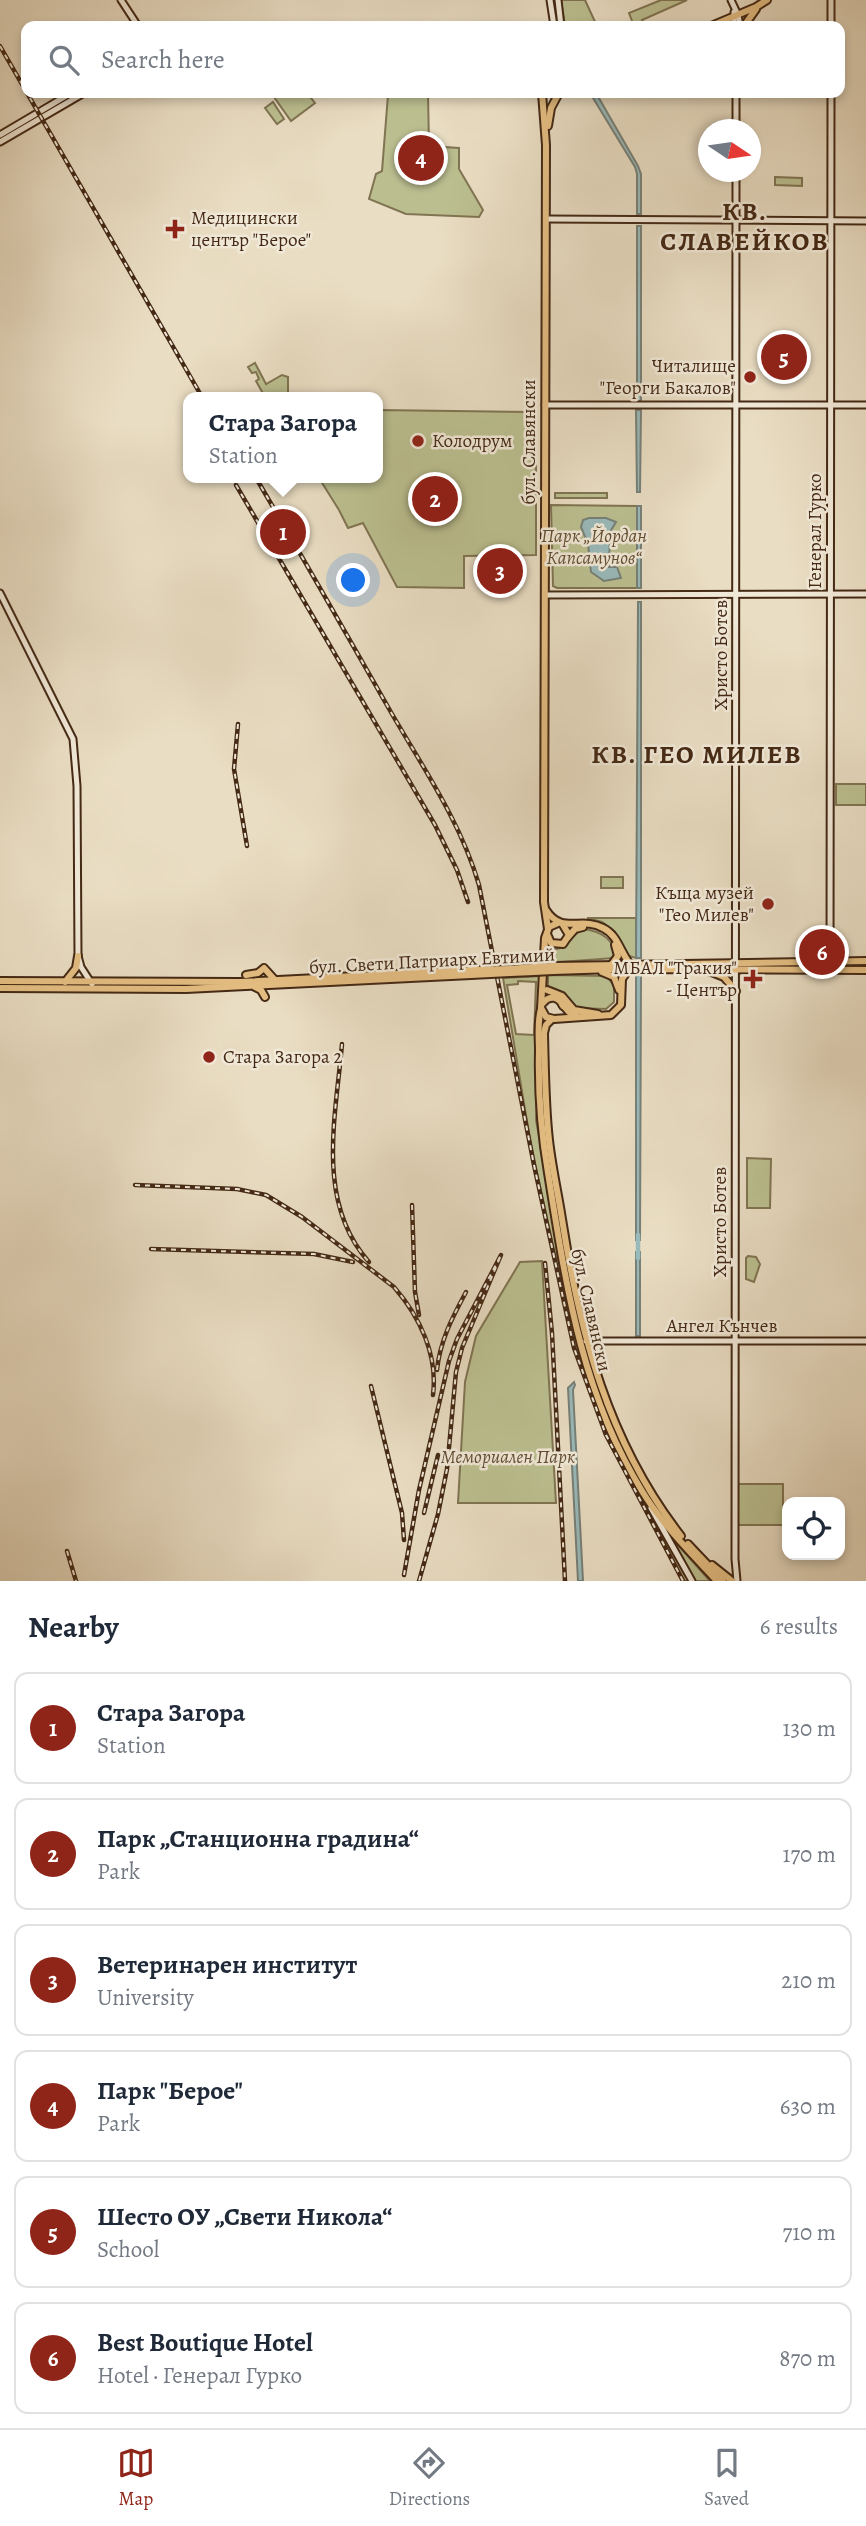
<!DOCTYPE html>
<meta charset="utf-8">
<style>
body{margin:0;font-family:Alegreya,serif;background:#f2f2f3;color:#1f2937}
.controls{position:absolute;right:21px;bottom:21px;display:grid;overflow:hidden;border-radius:14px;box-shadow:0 4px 10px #0003}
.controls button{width:63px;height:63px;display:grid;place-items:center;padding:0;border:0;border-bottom:2px solid #e0e1e3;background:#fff;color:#1f2937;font:35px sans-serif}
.compass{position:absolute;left:698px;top:119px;width:63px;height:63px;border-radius:50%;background:#fff;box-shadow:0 4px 10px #0003;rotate:103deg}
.you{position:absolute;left:354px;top:581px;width:24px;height:24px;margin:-18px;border:5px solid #fff;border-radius:50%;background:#1a73e8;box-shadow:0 0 0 10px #1a73e833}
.badge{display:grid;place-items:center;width:46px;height:46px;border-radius:50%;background:#8f2418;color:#fff;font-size:23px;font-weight:700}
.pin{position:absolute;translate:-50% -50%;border:4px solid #fff;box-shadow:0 2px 7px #0006}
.popup{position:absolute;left:183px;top:392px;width:200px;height:91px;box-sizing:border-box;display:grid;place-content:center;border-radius:14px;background:#fff;filter:drop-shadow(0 2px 5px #0005);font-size:23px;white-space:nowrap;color:#747a83}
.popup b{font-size:26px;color:#1f2937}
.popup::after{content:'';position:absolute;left:50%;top:100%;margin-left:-14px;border:14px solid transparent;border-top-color:#fff}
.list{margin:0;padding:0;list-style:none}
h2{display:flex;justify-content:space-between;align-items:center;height:91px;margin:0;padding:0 28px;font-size:30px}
h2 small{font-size:23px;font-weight:400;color:#747a83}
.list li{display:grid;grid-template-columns:46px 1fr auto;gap:21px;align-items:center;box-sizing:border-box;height:112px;margin:0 14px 14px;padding:0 14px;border:2px solid #e0e1e3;border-radius:14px}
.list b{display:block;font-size:26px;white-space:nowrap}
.list p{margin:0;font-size:23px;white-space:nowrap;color:#747a83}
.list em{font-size:23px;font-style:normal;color:#747a83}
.icon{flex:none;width:38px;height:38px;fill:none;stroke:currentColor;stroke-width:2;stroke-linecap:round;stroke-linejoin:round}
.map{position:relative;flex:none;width:866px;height:1581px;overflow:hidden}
.search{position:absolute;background:#fff;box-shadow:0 4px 10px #0003;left:21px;right:21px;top:21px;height:77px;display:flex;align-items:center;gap:18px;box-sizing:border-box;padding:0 24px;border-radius:14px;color:#747a83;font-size:26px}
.sheet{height:847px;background:#fff}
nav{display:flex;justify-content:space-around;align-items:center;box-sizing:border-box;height:98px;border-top:2px solid #e0e1e3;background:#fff;font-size:19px;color:#747a83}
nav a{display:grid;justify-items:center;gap:4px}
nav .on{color:#8f2418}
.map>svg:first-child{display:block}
.green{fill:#bbbf90;stroke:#807452;stroke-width:2;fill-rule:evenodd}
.water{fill:#99baba;stroke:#778078;stroke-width:2}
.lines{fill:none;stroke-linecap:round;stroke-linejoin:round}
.canal{stroke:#99baba;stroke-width:4.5}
.secondary-casing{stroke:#442915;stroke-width:9}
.primary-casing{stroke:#442915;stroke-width:10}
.secondary{stroke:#f1e9d8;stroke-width:5}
.primary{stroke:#e4be82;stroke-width:6}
.rail-casing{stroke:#442915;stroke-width:4.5}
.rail{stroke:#f1e9d8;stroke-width:2;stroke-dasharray:5;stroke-linecap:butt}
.primary-bridge-casing{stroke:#442915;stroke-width:10;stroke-linecap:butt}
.primary-bridge{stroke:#e4be82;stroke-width:6}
.poi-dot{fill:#8f2418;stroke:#f1e9d8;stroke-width:2.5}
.labels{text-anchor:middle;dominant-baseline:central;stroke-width:5;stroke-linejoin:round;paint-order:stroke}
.poi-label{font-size:19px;fill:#442915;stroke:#f1e9d8;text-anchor:start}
.street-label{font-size:19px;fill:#442915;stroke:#f1e9d8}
.park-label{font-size:19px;font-style:italic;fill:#624e34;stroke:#f1e9d8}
.district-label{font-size:26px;font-weight:bold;letter-spacing:2px;fill:#442915;stroke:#f1e9d8}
</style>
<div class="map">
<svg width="866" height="1581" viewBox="0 0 866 1581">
<rect width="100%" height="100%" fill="#e9ddc3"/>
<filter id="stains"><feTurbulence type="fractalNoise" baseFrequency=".00286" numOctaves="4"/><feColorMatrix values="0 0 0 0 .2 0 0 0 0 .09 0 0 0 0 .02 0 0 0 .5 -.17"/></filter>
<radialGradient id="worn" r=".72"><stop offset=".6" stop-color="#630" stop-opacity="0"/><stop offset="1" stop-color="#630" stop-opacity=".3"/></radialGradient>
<g class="green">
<polygon points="561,0 585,0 596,24 600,26 565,26"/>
<polygon points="661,0 687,0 642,20 645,26 634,26 629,13"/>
<polygon points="279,93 307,93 315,103 291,121 274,97"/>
<polygon points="406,93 428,93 429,146 459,148 459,169 483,210 479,217 406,214 369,199 376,174 382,171 388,95"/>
<polygon points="273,102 284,119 277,124 265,108"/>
<polygon points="775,177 802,178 802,186 775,185"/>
<polygon points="255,363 266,384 282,375 288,377 288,394 291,397 265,397 256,381 259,379 256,372 252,373 248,367"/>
<polygon points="378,410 536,412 536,555 464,556 464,588 397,587 363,523 348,528 339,510 319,478 378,478"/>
<rect x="555" y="493" width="52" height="5"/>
<polygon points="551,505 637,506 637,588 557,588 553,586"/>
<rect x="836" y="784" width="30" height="21"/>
<rect x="601" y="877" width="22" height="11"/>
<polygon points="587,918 636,918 636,958 629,956 614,931 602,922"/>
<path d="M584 929C600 931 617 940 614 958L547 963 552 950 564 947 574 935Z"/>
<polygon points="548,975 606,976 614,985 614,1002 606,1009 575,1008 548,986"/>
<path d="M541 976 536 1120 556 1233 557 1257 576 1342 585 1372 613 1443 689 1581H685L618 1457 592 1397 574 1342 531 1145 503 978ZM518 981 536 982 534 1035 516 1034 507 985 518 984Z"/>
<polygon points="747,1158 771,1159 770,1208 747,1208"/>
<polygon points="748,1256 756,1257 760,1264 754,1282 746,1279 746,1258"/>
<polygon points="542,1261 556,1503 458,1503 465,1382 476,1336 520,1262"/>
<polygon points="737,1484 783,1484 783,1525 736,1525"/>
<polygon points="668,1534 710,1581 694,1581"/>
</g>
<g class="water">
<polygon points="590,93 596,93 638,166 641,174 641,214 637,214 637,174 635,167"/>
<rect x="637" y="226" width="4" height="175"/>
<polygon points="636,410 641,410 640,492 637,492"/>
<rect x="637" y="506" width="4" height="82"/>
<polygon points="589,518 606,518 616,522 610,532 609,567 617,567 621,578 604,581 591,572 588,544 581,527 583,520"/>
<polygon points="638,602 641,602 641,958 636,958"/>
<polygon points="636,974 641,974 640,1240 636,1240"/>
<rect x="636" y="1252" width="4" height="84"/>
<polygon points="574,1382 575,1385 573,1390 583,1581 578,1581 568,1388"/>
</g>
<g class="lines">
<polyline class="canal" points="638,1258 638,1235"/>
<defs>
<g id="secondary">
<polyline points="121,0 138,26"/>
<polyline points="550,0 554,26"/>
<polyline points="558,0 561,26"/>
<polyline points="731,0 738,15 740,26"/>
<polyline points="831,0 831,26"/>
<polyline points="734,26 734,12"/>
<polyline points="736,93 736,130"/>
<polyline points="0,135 71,93"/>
<polyline points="0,142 84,93"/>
<polyline points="736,172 735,1559 737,1581"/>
<polyline points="546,219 866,221"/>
<polyline points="545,405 866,405"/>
<polyline points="0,593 73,739 77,786 78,956 81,967 92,984"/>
<polyline points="545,595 866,594"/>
<polyline points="830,965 831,93"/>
<polyline points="586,1341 866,1341"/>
<polyline points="651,1508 692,1581"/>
</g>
<g id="primary">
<polyline points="711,26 756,7 767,0"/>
<polyline points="744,26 756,9"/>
<polyline points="542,93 546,145 544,902 548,929"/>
<polyline points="548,126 551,108 559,93"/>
<path d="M546 910C562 935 581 916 603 928 618 935 620 952 630 964"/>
<polyline points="558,923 549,927 545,938 541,1008 546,1017 554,1019 611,1015 621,1005 622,979 629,969"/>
<polyline points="547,934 551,943 563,944 569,935 563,925"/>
<polyline points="568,937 575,929 583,927"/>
<polyline points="612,964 618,956 615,945"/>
<polyline points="553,966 866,961"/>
<polyline points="510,969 534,967"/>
<polyline points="553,971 614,969 866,970"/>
<polyline points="709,971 724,977 736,991"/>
<polyline points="602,972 614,977 619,990"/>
<polyline points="510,973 534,972"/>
<polyline points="246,975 258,973 264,968 274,979"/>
<polyline points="0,981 240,982 471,970"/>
<polyline points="65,982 76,968 78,956"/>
<polyline points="255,987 261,990 265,997"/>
<polyline points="0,988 186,989 471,975"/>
<polyline points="547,990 562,996 574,1010 598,1014"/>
<path d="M543 1003C549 995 559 996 563 1006"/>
<polyline points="562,1004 569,1012 576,1015"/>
<path d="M541 1009C537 1022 539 1037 539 1051 538 1092 541 1132 548 1173 566 1284 581 1393 642 1491 662 1524 691 1553 717 1581"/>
<path d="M552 1019 546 1025 544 1033C545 1069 545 1105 549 1140 552 1167 558 1193 562 1219 580 1334 608 1442 681 1536"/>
<polyline points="688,1544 723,1581"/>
<polyline points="712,1565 732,1581"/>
</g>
</defs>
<use href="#secondary" class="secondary-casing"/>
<use href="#primary" class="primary-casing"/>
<use href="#secondary" class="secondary"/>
<use href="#primary" class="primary"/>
<defs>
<g id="rail">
<polyline points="0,46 202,397"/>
<path d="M256 478C302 556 347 635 392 714 424 769 461 823 479 885L534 1165 574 1348 606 1435 683 1581"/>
<polyline points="236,485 435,825 457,870 468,902"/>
<polyline points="238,724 234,769 247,846"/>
<path d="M342 1044C336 1116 315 1202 369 1262"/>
<path d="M135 1185 237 1189 266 1195 302 1217 394 1287C420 1317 438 1355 433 1395"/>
<polyline points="412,1205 415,1292 419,1315"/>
<polyline points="151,1249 314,1254 353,1262"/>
<polyline points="545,1263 552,1333 565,1581"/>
<path d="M437 1370C440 1341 452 1318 466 1292"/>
<polyline points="371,1386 402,1513 404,1540"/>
<polyline points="424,1513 438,1455"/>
<polyline points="67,1551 76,1581"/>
<polyline points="404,1575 419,1490 449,1361 457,1339 501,1255 462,1348 456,1372 447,1469 438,1514 419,1581"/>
</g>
</defs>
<use href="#rail" class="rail-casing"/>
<use href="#rail" class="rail"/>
<defs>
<g id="primary-bridge">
<polyline points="534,967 553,966"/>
<polyline points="471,970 510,969"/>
<polyline points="534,972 553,971"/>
<polyline points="471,975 510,973"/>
</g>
</defs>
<use href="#primary-bridge" class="primary-bridge-casing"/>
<use href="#primary-bridge" class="primary-bridge"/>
</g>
<g class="poi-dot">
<path d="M171.5 218.5h7v7h7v7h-7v7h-7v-7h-7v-7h7z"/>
<circle cx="750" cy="377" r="7"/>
<circle cx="418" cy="441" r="7"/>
<circle cx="768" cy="904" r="7"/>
<path d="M749.5 968.5h7v7h7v7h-7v7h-7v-7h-7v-7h7z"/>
<circle cx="209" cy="1057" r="7"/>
</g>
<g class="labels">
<g class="poi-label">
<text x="191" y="218">Медицински<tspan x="191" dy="22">център "Берое"</tspan></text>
<text x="736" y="366" text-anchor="end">Читалище<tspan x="736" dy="22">"Георги Бакалов"</tspan></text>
<text x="432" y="441">Колодрум</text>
<text x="754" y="893" text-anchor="end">Къща музей<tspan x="754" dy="22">"Гео Милев"</tspan></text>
<text x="737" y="968" text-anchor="end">МБАЛ "Тракия"<tspan x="737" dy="22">- Център</tspan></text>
<text x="223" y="1057">Стара Загора 2</text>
</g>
<g class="street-label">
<text transform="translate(529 442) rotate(-90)">бул. Славянски</text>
<text transform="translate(815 531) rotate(-90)">Генерал Гурко</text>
<text transform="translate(721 655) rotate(-90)">Христо Ботев</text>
<text transform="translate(432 961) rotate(-3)">бул. Свети Патриарх Евтимий</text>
<text transform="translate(720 1222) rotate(-90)">Христо Ботев</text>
<text transform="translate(591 1310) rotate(77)">бул. Славянски</text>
<text x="722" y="1326">Ангел Кънчев</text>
</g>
<g class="park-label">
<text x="594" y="536">Парк „Йордан<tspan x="594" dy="22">Капсамунов“</tspan></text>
<text x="508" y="1457">Мемориален Парк</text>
</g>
<g class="district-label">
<text x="745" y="211">КВ.<tspan x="745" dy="30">СЛАВЕЙКОВ</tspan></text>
<text x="697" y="754">КВ. ГЕО МИЛЕВ</text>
</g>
</g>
<rect width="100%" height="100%" filter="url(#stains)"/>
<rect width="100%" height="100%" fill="url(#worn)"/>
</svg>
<div class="controls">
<button><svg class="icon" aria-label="locate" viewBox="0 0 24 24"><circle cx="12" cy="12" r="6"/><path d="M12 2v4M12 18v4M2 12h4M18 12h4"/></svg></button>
</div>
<svg class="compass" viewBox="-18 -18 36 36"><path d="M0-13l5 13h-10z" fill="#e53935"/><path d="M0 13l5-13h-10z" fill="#747a83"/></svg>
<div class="you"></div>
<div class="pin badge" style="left:283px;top:532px">1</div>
<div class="popup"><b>Стара Загора</b>Station</div>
<div class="pin badge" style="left:435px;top:499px">2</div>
<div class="pin badge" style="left:500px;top:571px">3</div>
<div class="pin badge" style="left:421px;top:158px">4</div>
<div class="pin badge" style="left:784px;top:357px">5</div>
<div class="pin badge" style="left:822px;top:952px">6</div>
<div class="search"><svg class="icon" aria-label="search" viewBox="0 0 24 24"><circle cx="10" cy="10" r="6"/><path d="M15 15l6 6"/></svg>Search here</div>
</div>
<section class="sheet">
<h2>Nearby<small>6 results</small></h2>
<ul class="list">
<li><span class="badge">1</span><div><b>Стара Загора</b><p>Station</p></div><em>130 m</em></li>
<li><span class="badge">2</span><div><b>Парк „Станционна градина“</b><p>Park</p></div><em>170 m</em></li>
<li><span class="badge">3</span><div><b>Ветеринарен институт</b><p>University</p></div><em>210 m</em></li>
<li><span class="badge">4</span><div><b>Парк &quot;Берое&quot;</b><p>Park</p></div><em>630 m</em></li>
<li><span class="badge">5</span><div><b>Шесто ОУ „Свети Никола“</b><p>School</p></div><em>710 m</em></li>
<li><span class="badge">6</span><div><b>Best Boutique Hotel</b><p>Hotel · Генерал Гурко</p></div><em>870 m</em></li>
</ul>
</section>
<nav>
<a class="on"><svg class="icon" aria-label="map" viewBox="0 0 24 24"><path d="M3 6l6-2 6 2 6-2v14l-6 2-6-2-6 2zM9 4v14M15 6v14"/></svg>Map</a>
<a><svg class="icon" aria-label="directions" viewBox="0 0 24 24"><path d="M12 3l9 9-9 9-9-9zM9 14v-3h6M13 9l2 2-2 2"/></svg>Directions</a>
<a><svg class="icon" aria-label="saved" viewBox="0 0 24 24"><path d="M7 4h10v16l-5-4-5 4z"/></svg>Saved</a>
</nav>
